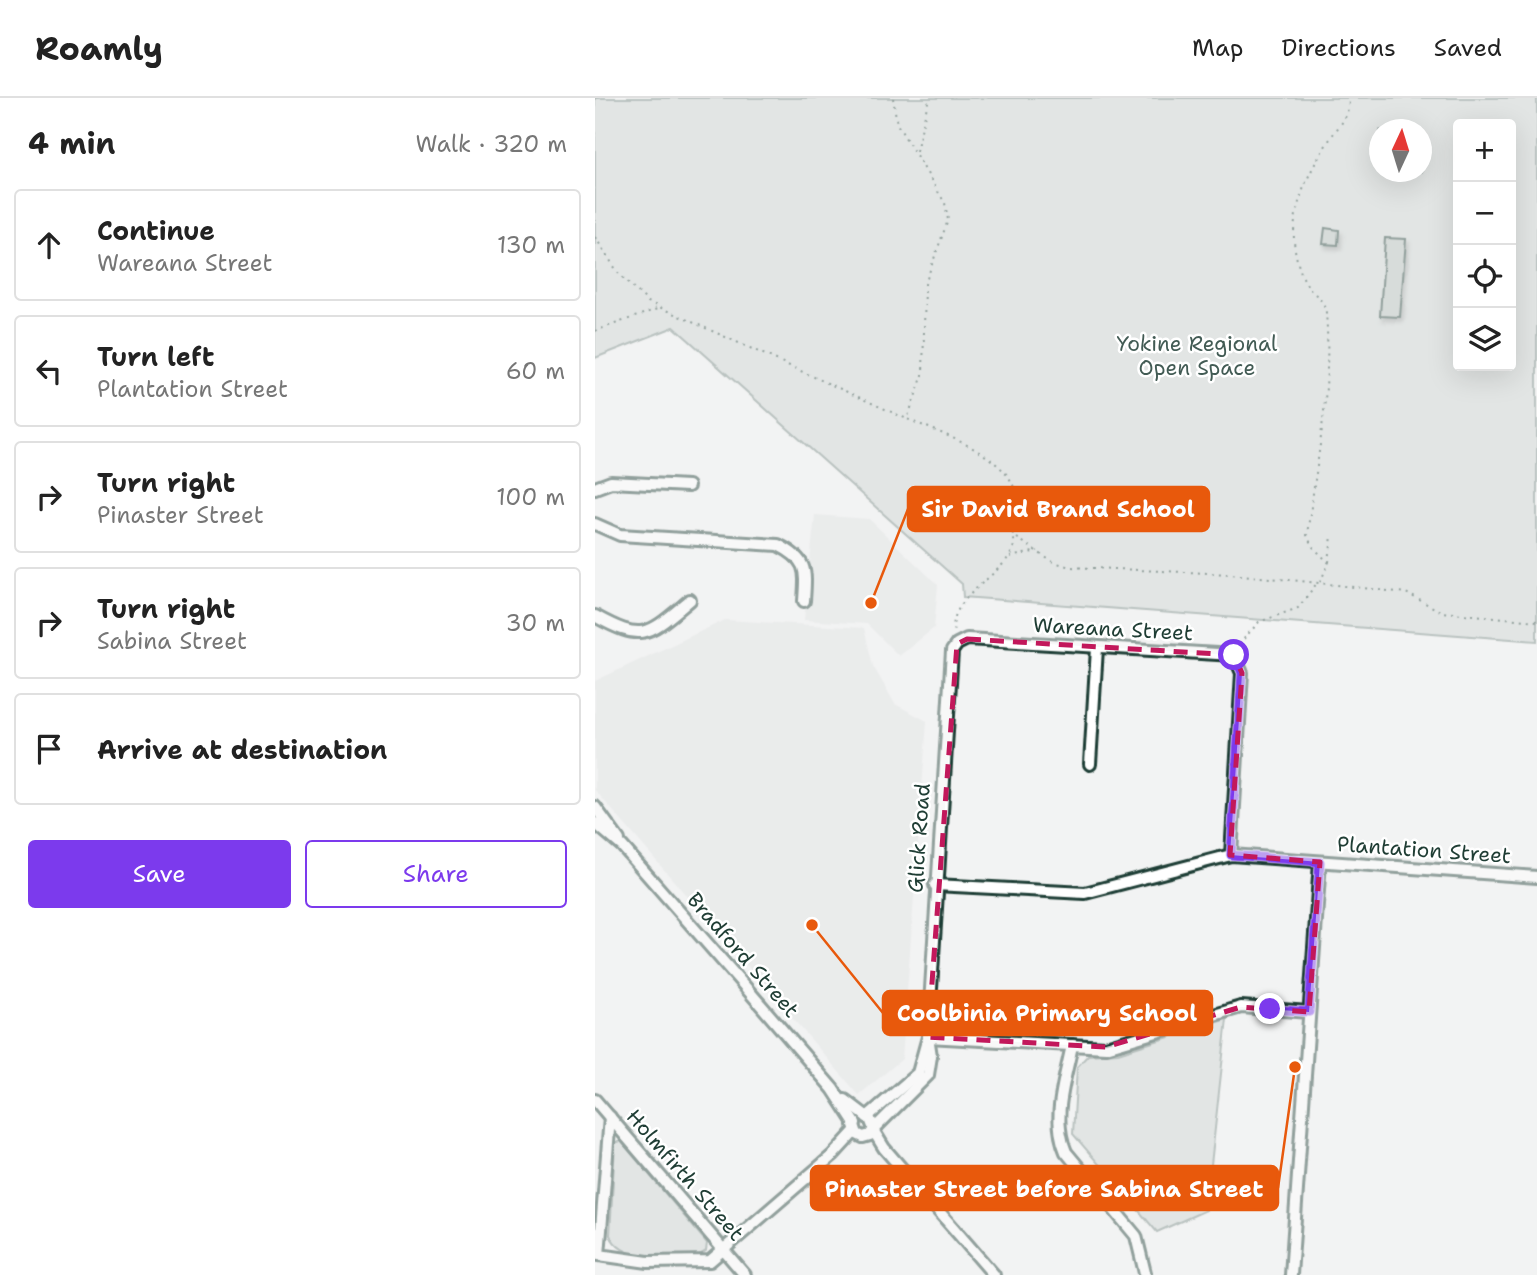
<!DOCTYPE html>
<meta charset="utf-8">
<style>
body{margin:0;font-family:"Shantell Sans",sans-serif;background:#f6f6f6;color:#222}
.controls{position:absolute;right:21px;top:21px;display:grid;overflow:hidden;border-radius:7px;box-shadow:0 7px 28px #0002}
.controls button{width:63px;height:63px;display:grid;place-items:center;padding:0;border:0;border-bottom:2px solid #e0e0e0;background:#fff;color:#222;font:35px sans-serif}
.compass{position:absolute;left:774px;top:21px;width:63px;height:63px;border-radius:50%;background:#fff;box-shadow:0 7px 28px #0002;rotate:4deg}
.stop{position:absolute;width:21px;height:21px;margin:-16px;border:5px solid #7c3aed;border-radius:50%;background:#fff}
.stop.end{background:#7c3aed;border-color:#fff;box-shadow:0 2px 7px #0008}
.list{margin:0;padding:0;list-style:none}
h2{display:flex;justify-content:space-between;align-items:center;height:91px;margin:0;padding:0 28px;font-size:30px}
h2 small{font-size:23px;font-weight:400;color:#767676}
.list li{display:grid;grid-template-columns:46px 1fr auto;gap:21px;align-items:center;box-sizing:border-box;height:112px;margin:0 14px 14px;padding:0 14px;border:2px solid #e0e0e0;border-radius:7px}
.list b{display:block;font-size:26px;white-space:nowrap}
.list p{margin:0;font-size:23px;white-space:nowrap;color:#767676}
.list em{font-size:23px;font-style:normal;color:#767676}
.actions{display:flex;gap:14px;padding:21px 28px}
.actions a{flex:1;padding:16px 0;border:2px solid #7c3aed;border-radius:7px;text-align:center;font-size:24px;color:#7c3aed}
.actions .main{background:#7c3aed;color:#fff}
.icon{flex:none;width:38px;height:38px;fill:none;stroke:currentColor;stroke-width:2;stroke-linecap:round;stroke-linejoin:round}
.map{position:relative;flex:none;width:942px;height:1177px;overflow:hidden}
header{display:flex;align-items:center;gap:42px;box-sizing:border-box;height:98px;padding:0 35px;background:#fff;border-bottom:2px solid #e0e0e0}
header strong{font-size:33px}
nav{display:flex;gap:38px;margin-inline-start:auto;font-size:24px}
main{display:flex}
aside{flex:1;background:#fff}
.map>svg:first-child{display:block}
.built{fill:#e0e4e3}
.green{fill:#ced5d3;stroke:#768984;stroke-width:2;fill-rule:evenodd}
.building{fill:#b7c1bd;stroke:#1f3d34;stroke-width:2;filter:url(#shadow)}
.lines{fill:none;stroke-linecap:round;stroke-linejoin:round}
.minor-casing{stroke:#1f3d34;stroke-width:16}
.path{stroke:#1f3d34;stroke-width:2;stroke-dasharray:2 5;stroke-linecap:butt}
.minor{stroke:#fff;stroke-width:10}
.route{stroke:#7c3aed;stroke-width:9}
.marked{fill:none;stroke:#c2185b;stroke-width:5;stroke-dasharray:14 9;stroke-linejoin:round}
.labels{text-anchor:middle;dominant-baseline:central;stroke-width:5;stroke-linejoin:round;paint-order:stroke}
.park-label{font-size:21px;fill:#425b54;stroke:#fff}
.street-label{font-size:21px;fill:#1f3d34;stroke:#fff}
.leader{fill:none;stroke:#e8590c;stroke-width:2.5}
.callout-dot{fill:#e8590c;stroke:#fff;stroke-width:2.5}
.callout{fill:#e8590c;stroke:#e8590c;stroke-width:2.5}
.callout-label{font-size:23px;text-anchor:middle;font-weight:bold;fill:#fff}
</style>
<header>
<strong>Roamly</strong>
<nav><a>Map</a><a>Directions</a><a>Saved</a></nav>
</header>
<main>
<aside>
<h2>4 min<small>Walk · 320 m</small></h2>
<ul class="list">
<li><svg class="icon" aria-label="ahead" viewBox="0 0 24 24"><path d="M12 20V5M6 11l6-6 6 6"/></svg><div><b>Continue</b><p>Wareana Street</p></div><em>130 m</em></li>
<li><svg class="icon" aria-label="left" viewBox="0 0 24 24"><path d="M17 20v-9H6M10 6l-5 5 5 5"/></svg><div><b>Turn left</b><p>Plantation Street</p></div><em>60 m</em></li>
<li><svg class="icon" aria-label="right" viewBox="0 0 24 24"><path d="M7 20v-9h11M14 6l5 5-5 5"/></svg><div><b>Turn right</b><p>Pinaster Street</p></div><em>100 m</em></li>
<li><svg class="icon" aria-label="right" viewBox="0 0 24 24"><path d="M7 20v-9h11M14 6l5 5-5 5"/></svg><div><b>Turn right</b><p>Sabina Street</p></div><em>30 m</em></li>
<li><svg class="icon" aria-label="arrive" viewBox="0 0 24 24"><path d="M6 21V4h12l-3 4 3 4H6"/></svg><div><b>Arrive at destination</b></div></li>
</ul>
<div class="actions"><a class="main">Save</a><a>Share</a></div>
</aside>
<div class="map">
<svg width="942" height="1177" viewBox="0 0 942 1177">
<defs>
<filter id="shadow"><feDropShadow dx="2.5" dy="4" stdDeviation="2" flood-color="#0004"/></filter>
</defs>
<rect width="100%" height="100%" fill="#f2f3f3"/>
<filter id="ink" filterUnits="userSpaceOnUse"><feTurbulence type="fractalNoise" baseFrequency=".0143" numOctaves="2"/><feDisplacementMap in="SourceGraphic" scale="14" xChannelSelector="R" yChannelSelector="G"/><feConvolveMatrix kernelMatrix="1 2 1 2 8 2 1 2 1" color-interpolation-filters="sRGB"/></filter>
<g filter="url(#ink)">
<g class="built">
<polygon points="220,417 274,421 343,487 339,530 304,558 272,526 209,522"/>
<polygon points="130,522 269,530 278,568 300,606 332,623 307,961 264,997 0,692 0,583"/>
</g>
<g class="green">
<path d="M0 0H942V543L368 499 367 486 79 229 0 260ZM863 26H916V268H863ZM785 32H827V74H785Z"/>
<polygon points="632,921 611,1112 562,1134 478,1036 482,969 493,957 523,955"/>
<path d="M26 1043 112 1145 111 1153 104 1157C77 1158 28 1167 15 1137L20 1045Z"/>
</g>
<g class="building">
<polygon points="730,130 744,132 743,147 728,146"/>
<polygon points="790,140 811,141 805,219 785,218"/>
</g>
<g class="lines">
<defs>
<g id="minor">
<polyline points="0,390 16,384 93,388"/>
<path d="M0 426 25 437 183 447C213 462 211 472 209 503"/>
<path d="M0 518C49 545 53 537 95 502"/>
<polyline points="495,666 502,550"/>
<polyline points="0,709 24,742"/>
<polyline points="0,725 27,748 146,884 238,991 260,1025"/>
<polyline points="340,787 490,795 636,757 942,779"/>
<polyline points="333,939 511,949 646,909 714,914"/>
<path d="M477 947C470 983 456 1020 471 1054L541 1138 550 1175"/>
<polyline points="0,1002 150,1177"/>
<polyline points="250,1002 275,1021 279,1031 275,1037 268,1039 262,1036 259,1027"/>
<polyline points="15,1019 4,1157 53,1164 115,1163 238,1057 260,1033"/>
<polyline points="272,1019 323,975 333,939 357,553 362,546 372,541 639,557 647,575 636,757"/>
<polyline points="279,1031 333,977 336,958 334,945"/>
<polyline points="278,1032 289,1050 399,1177"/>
<polyline points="696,1177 725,764"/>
</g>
</defs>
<use href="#minor" class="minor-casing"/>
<g class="path">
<path d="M298 0 302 26 350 105 353 122 330 186 328 277 312 321C344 335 418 358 421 399 421 406 417 413 416 420 414 436 426 442 413 460 397 482 352 504 359 535"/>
<polyline points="321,53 334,0"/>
<polyline points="0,139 24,176 53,204 312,321"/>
<polyline points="0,233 65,210"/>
<polyline points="422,440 456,463 475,469 636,476 724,485 811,495 847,514 942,523"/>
<polyline points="415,459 443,453"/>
<polyline points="734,464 737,438"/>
<path d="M725 484 734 465 717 448 712 437C722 363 737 290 731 215 730 201 717 196 711 185 703 172 698 149 699 134 701 99 716 70 735 41 746 23 753 24 754 0"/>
<polyline points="644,546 664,524 703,510 722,485"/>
</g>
<use href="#minor" class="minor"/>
</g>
</g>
<g class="lines" filter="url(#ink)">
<polyline class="route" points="639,557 647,575 636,757 725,764 714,914 675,911"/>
</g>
<path d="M0 0H942V1177H0ZM372 541 639 557 647 575 635 757 725 764 714 914 646 909 511 949 333 939 362 546Z" fill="#f2f3f3" fill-opacity=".55" fill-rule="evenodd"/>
<path class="marked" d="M372 541 639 557 647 575 635 757 725 764 714 914 646 909 511 949 333 939 362 546Z"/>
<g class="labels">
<g class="park-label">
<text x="602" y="246">Yokine Regional<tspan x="602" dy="24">Open Space</tspan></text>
</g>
<g class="street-label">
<text transform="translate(518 531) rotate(3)">Wareana Street</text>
<text transform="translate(324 740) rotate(-86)">Glick Road</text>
<text transform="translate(829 752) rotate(4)">Plantation Street</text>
<text transform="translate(148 857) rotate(49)">Bradford Street</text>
<text transform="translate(90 1077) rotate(49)">Holmfirth Street</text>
</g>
</g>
<path class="leader" d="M276 505L313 411M217 827L288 915M700 969L683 1090"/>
<g class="callout-dot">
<circle cx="276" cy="505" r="7"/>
<circle cx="217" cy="827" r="7"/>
<circle cx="700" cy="969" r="7"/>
</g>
<g class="callout">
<rect x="313" y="389" width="301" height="44" rx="7"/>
<rect x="288" y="893" width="329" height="44" rx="7"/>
<rect x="216" y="1068" width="467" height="44" rx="7"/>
</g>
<g class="callout-label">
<text x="463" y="419">Sir David Brand School</text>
<text x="452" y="923">Coolbinia Primary School</text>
<text x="449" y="1099">Pinaster Street before Sabina Street</text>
</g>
</svg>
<div class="controls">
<button>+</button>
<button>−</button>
<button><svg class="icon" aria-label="locate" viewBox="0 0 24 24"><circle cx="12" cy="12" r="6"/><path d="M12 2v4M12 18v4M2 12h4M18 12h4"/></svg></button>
<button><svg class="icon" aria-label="layers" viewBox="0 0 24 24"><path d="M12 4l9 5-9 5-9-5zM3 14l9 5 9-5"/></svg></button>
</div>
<svg class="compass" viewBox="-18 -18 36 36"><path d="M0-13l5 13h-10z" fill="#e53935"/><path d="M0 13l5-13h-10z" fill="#767676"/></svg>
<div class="stop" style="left:639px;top:557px"></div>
<div class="stop end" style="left:675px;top:911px"></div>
</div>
</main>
